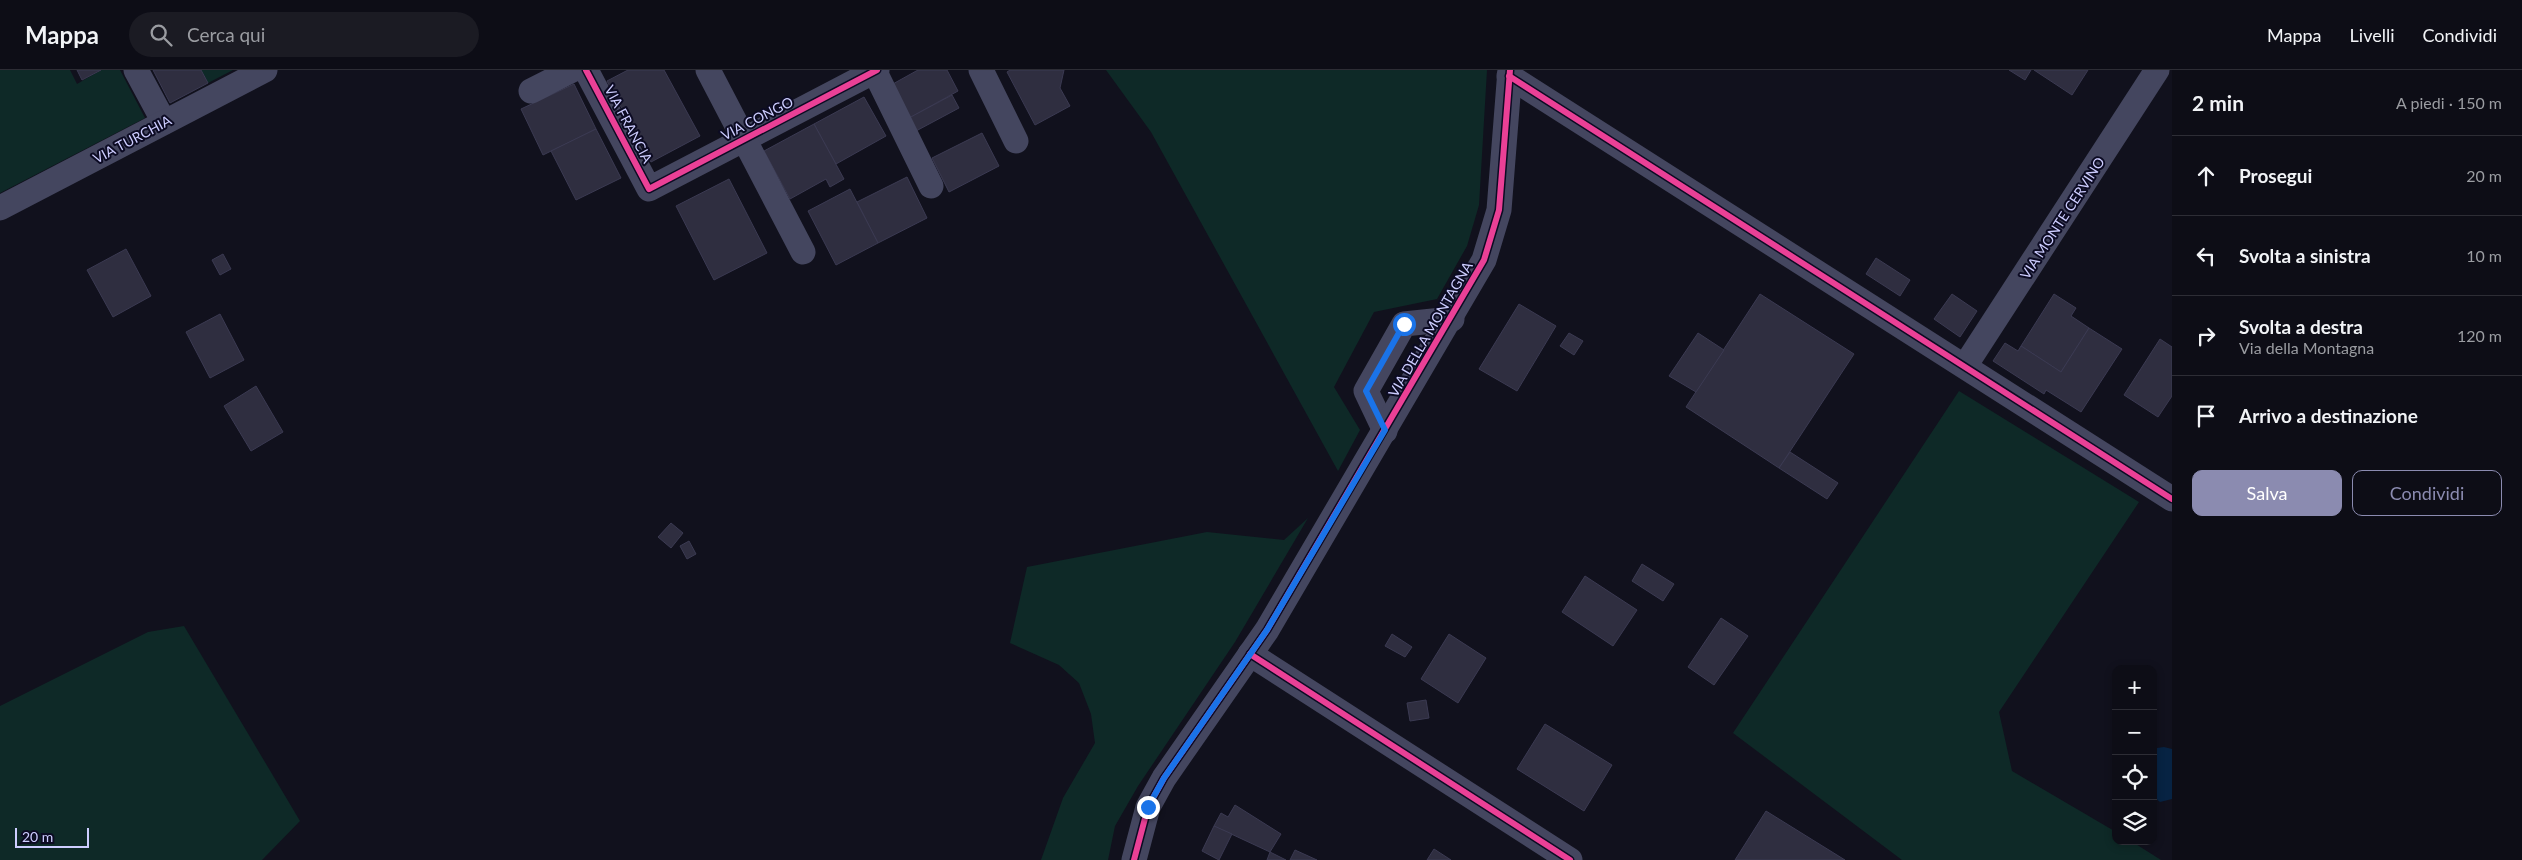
<!DOCTYPE html>
<html lang="it">
<meta charset="utf-8">
<style>
body{margin:0;font-family:Lato,sans-serif;background:#1b1b23;color:#f1f3f6}
.controls{position:absolute;right:15px;bottom:15px;display:grid;overflow:hidden;border-radius:10px;box-shadow:0 2px 8px #0003}
.controls button{width:45px;height:45px;display:grid;place-items:center;padding:0;border:0;border-bottom:1px solid #2d2d35;background:#0d0d16;color:#f1f3f6;font:25px sans-serif}
.scale{position:absolute;left:15px;bottom:12px;width:74px;box-sizing:border-box;padding-left:5px;border:2px solid #cdcdff;border-top:0;font-size:14px;line-height:18px;white-space:nowrap;color:#cdcdff;-webkit-text-stroke:4px #0c0b23;paint-order:stroke}
.stop{position:absolute;width:15px;height:15px;margin:-11px;border:4px solid #1a73e8;border-radius:50%;background:#fff}
.stop.end{background:#1a73e8;border-color:#fff;box-shadow:0 1px 5px #0008}
.list{margin:0;padding:0;list-style:none}
h2{display:flex;justify-content:space-between;align-items:center;height:65px;margin:0;padding:0 20px;font-size:21px}
h2 small{font-size:16px;font-weight:400;color:#9a9ca1}
.list li{display:grid;grid-template-columns:32px 1fr auto;gap:15px;align-items:center;box-sizing:border-box;height:80px;padding:0 20px;border-top:1px solid #2d2d35}
.list b{display:block;font-size:19px;white-space:nowrap}
.list p{margin:0;font-size:16px;white-space:nowrap;color:#9a9ca1}
.list em{font-size:16px;font-style:normal;color:#9a9ca1}
.actions{display:flex;gap:10px;padding:15px 20px}
.actions a{flex:1;padding:11px 0;border:1px solid #8b8bb0;border-radius:10px;text-align:center;font-size:18px;color:#8b8bb0}
.actions .main{background:#8b8bb0;color:#fff}
.icon{flex:none;width:28px;height:28px;fill:none;stroke:currentColor;stroke-width:2;stroke-linecap:round;stroke-linejoin:round}
.map{position:relative;flex:none;width:2172px;height:790px;overflow:hidden}
header{display:flex;align-items:center;gap:30px;box-sizing:border-box;height:70px;padding:0 25px;background:#0d0d16;border-bottom:1px solid #2d2d35}
header strong{font-size:24px}
nav{display:flex;gap:28px;margin-inline-start:auto;font-size:18px}
.search{width:350px;height:45px;background:#1b1b23;display:flex;align-items:center;gap:12px;box-sizing:border-box;padding:0 18px;border-radius:28px;color:#9a9ca1;font-size:19px}
main{display:flex}
aside{flex:1;background:#0d0d16}
.map>svg:first-child{display:block}
.green{fill:#0e2927}
.water{fill:#072343}
.building{fill:#2f2e40;stroke:#3b3a52}
.lines{fill:none;stroke-linecap:round;stroke-linejoin:round}
.minor{stroke:#44465f;stroke-width:25}
.cycleway-casing{stroke:#0c0b23;stroke-width:9}
.cycleway{stroke:#ea4096;stroke-width:6}
.route{stroke:#1a73e8;stroke-width:6}
.labels{text-anchor:middle;dominant-baseline:central;stroke-width:4;stroke-linejoin:round;paint-order:stroke}
.street-label{font-size:14px;fill:#cdcdff;stroke:#0c0b23}
</style>
<header>
<strong>Mappa</strong>
<div class="search"><svg class="icon" aria-label="search" viewBox="0 0 24 24"><circle cx="10" cy="10" r="6"/><path d="M15 15l6 6"/></svg>Cerca qui</div>
<nav><a>Mappa</a><a>Livelli</a><a>Condividi</a></nav>
</header>
<main>
<div class="map">
<svg width="2172" height="790" viewBox="0 0 2172 790">
<rect width="100%" height="100%" fill="#11111d"/>
<g class="green">
<polygon points="0,0 70,0 77,14 101,0 120,0 145,48 0,123"/>
<polygon points="201,0 233,0 208,13"/>
<polygon points="1106,0 1487,0 1479,135 1467,176 1437,229 1374,242 1334,317 1360,360 1338,401 1151,62"/>
<polygon points="1959,321 2139,432 1999,642 2012,701 2116,762 2116,771 2131,771 2161,790 1902,790 1733,663"/>
<polygon points="1308,448 1235,572 1138,716 1115,756 1108,790 1041,790 1063,728 1095,673 1091,644 1079,613 1059,595 1010,573 1027,497 1207,462 1284,470"/>
<polygon points="184,556 300,751 262,790 0,790 0,636 148,562"/>
</g>
<polygon class="water" points="2164,677 2172,679 2172,729 2160,732 2153,726 2153,681 2157,678"/>
<g class="building">
<polygon points="77,0 101,0 82,10"/>
<polygon points="153,0 201,0 208,13 170,33"/>
<polygon points="628,0 664,0 700,66 651,92 607,11"/>
<polygon points="918,0 947,0 958,21 909,48 891,15"/>
<polygon points="1010,0 1064,0 1060,18 1070,36 1035,55 1007,2"/>
<polygon points="2009,0 2031,0 2025,10"/>
<polygon points="2034,0 2088,0 2072,25"/>
<polygon points="574,14 596,59 543,85 521,39"/>
<polygon points="952,25 959,38 916,61 909,48"/>
<polygon points="864,27 886,66 836,94 814,54"/>
<polygon points="814,54 844,109 830,117 826,109 790,129 764,81"/>
<polygon points="596,59 621,108 576,130 551,81"/>
<polygon points="982,63 999,96 949,122 932,88"/>
<polygon points="907,107 927,148 878,173 857,132"/>
<polygon points="729,109 767,183 714,210 676,136"/>
<polygon points="850,119 878,173 836,195 808,141"/>
<polygon points="126,179 151,226 113,247 87,200"/>
<polygon points="223,184 231,199 220,205 212,190"/>
<polygon points="1876,188 1910,210 1900,226 1866,204"/>
<polygon points="1760,224 1854,284 1779,398 1686,337"/>
<polygon points="1952,224 1977,241 1960,267 1934,249"/>
<polygon points="2054,224 2076,238 2071,246 2089,258 2061,302 2021,276"/>
<polygon points="1519,234 1556,256 1517,321 1479,299"/>
<polygon points="220,244 244,290 210,308 186,262"/>
<polygon points="2089,258 2122,279 2081,342 2046,320 2044,324 1993,291 2005,273 2018,281 2021,276 2061,302"/>
<polygon points="1569,263 1583,271 1574,285 1560,276"/>
<polygon points="1698,263 1724,280 1696,322 1669,306"/>
<polygon points="2160,269 2172,277 2172,326 2158,347 2124,325"/>
<polygon points="256,316 283,362 251,381 224,336"/>
<polygon points="1790,382 1838,413 1827,429 1779,398"/>
<polygon points="671,453 683,463 671,478 658,467"/>
<polygon points="689,471 696,484 687,489 680,476"/>
<polygon points="1642,494 1674,514 1663,531 1632,511"/>
<polygon points="1585,506 1637,540 1613,576 1562,542"/>
<polygon points="1721,548 1748,566 1714,615 1688,597"/>
<polygon points="1392,564 1412,577 1405,587 1385,576"/>
<polygon points="1449,564 1486,588 1458,633 1421,609"/>
<polygon points="1426,630 1429,648 1410,651 1407,633"/>
<polygon points="1545,654 1612,695 1584,741 1517,699"/>
<polygon points="1235,735 1281,764 1270,782 1214,756 1221,743 1228,747"/>
<polygon points="1766,741 1845,790 1735,790"/>
<polygon points="1214,756 1232,764 1219,790 1202,781"/>
<polygon points="1434,779 1451,790 1427,790"/>
<polygon points="1295,780 1317,790 1290,790"/>
<polygon points="1270,782 1286,790 1267,790"/>
</g>
<g class="lines">
<g class="minor">
<polyline points="136,0 164,52"/>
<polyline points="586,0 649,119 877,0"/>
<polyline points="708,0 803,182"/>
<polyline points="874,0 931,116"/>
<polyline points="981,0 1016,71"/>
<polyline points="1509,6 2172,429"/>
<polyline points="531,21 572,0"/>
<polyline points="0,138 265,0"/>
<polyline points="1965,296 2157,0"/>
<polyline points="1385,361 1366,321 1404,254 1452,249"/>
<polyline points="1250,584 1570,790"/>
<polyline points="1134,790 1148,737 1164,708 1267,560 1484,190 1499,140 1510,0"/>
</g>
<defs>
<g id="cycleway">
<polyline points="586,0 649,119 877,0"/>
<polyline points="1509,6 2172,429"/>
<polyline points="1250,584 1570,790"/>
<polyline points="1134,790 1148,737 1164,708 1267,560 1484,190 1499,140 1510,0"/>
</g>
</defs>
<use href="#cycleway" class="cycleway-casing"/>
<use href="#cycleway" class="cycleway"/>
</g>
<g class="lines">
<polyline class="route" points="1148,737 1164,708 1267,560 1385,360 1366,321 1404,254"/>
</g>
<g class="labels">
<g class="street-label">
<text transform="translate(757 48) rotate(-27)">VIA CONGO</text>
<text transform="translate(629 54) rotate(62)">VIA FRANCIA</text>
<text transform="translate(132 69) rotate(-28)">VIA TURCHIA</text>
<text transform="translate(2062 148) rotate(-57)">VIA MONTE CERVINO</text>
<text transform="translate(1430 259) rotate(-60)">VIA DELLA MONTAGNA</text>
</g>
</g>
</svg>
<div class="controls">
<button>+</button>
<button>−</button>
<button><svg class="icon" aria-label="locate" viewBox="0 0 24 24"><circle cx="12" cy="12" r="6"/><path d="M12 2v4M12 18v4M2 12h4M18 12h4"/></svg></button>
<button><svg class="icon" aria-label="layers" viewBox="0 0 24 24"><path d="M12 4l9 5-9 5-9-5zM3 14l9 5 9-5"/></svg></button>
</div>
<div class="scale">20 m</div>
<div class="stop" style="left:1404px;top:254px"></div>
<div class="stop end" style="left:1148px;top:737px"></div>
</div>
<aside>
<h2>2 min<small>A piedi · 150 m</small></h2>
<ul class="list">
<li><svg class="icon" aria-label="ahead" viewBox="0 0 24 24"><path d="M12 20V5M6 11l6-6 6 6"/></svg><div><b>Prosegui</b></div><em>20 m</em></li>
<li><svg class="icon" aria-label="left" viewBox="0 0 24 24"><path d="M17 20v-9H6M10 6l-5 5 5 5"/></svg><div><b>Svolta a sinistra</b></div><em>10 m</em></li>
<li><svg class="icon" aria-label="right" viewBox="0 0 24 24"><path d="M7 20v-9h11M14 6l5 5-5 5"/></svg><div><b>Svolta a destra</b><p>Via della Montagna</p></div><em>120 m</em></li>
<li><svg class="icon" aria-label="arrive" viewBox="0 0 24 24"><path d="M6 21V4h12l-3 4 3 4H6"/></svg><div><b>Arrivo a destinazione</b></div></li>
</ul>
<div class="actions"><a class="main">Salva</a><a>Condividi</a></div>
</aside>
</main>
